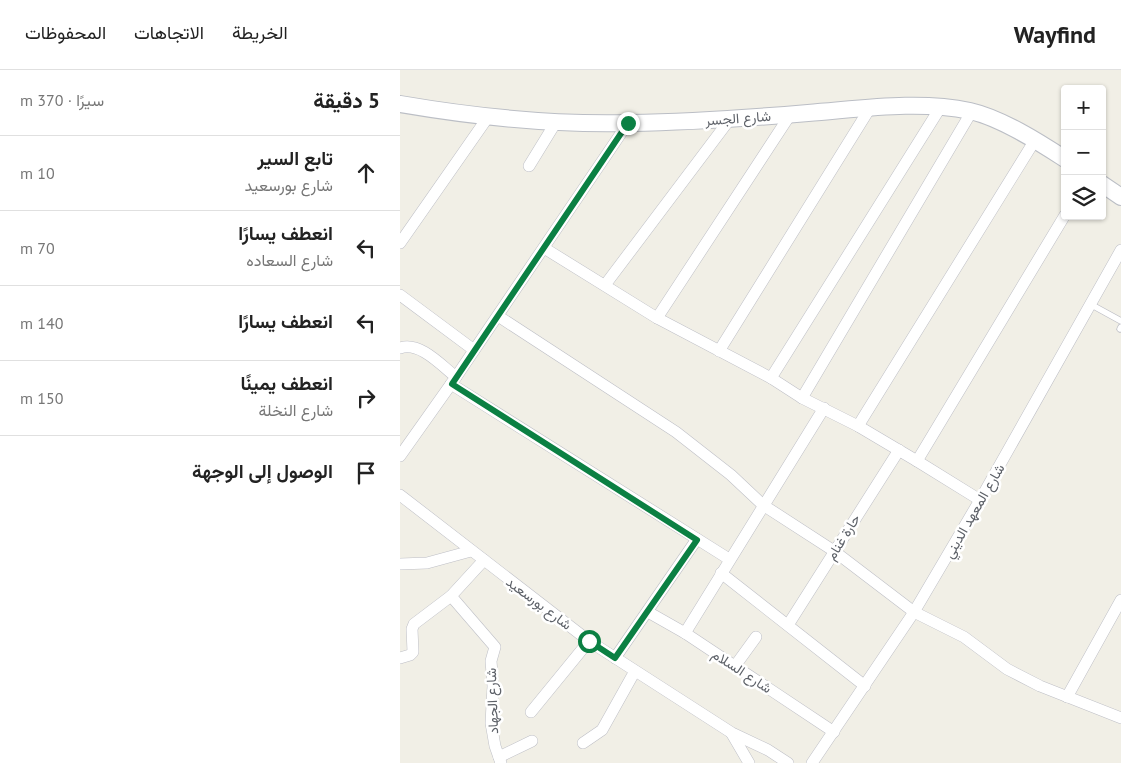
<!DOCTYPE html>
<html lang="ar">
<meta charset="utf-8">
<style>
body{margin:0;font-family:"PT Sans",Vazirmatn,sans-serif;background:#f6f6f6;color:#222;direction:rtl}
.controls{position:absolute;right:15px;top:15px;display:grid;overflow:hidden;border-radius:5px;box-shadow:0 1px 4px #0004}
.controls button{width:45px;height:45px;display:grid;place-items:center;padding:0;border:0;border-bottom:1px solid #e0e0e0;background:#fff;color:#222;font:25px sans-serif}
.stop{position:absolute;width:15px;height:15px;margin:-11px;border:4px solid #0b8043;border-radius:50%;background:#fff}
.stop.end{background:#0b8043;border-color:#fff;box-shadow:0 1px 5px #0008}
.list{margin:0;padding:0;list-style:none}
h2{display:flex;justify-content:space-between;align-items:center;height:65px;margin:0;padding:0 20px;font-size:21px}
h2 small{font-size:16px;font-weight:400;color:#767676}
.list li{display:grid;grid-template-columns:32px 1fr auto;gap:15px;align-items:center;box-sizing:border-box;height:75px;padding:0 20px;border-top:1px solid #e0e0e0}
.list b{display:block;font-size:19px;white-space:nowrap}
.list p{margin:0;font-size:16px;white-space:nowrap;color:#767676}
.list em{font-size:16px;font-style:normal;color:#767676}
.icon{flex:none;width:28px;height:28px;fill:none;stroke:currentColor;stroke-width:2;stroke-linecap:round;stroke-linejoin:round}
.map{position:relative;flex:none;width:721px;height:693px;overflow:hidden;direction:ltr}
header{display:flex;align-items:center;gap:30px;box-sizing:border-box;height:70px;padding:0 25px;background:#fff;border-bottom:1px solid #e0e0e0}
header strong{font-size:24px}
nav{display:flex;gap:28px;margin-inline-start:auto;font-size:18px}
main{display:flex}
aside{flex:1;background:#fff}
.map>svg:first-child{display:block}
.lines{fill:none;stroke-linecap:round;stroke-linejoin:round}
.lane-casing{stroke:#bebfc6;stroke-width:7}
.street-casing{stroke:#bebfc6;stroke-width:12}
.secondary-casing{stroke:#bbbec5;stroke-width:18}
.lane{stroke:#fff;stroke-width:5.5}
.street{stroke:#fff;stroke-width:11}
.secondary{stroke:#fff;stroke-width:16}
.route{stroke:#0b8043;stroke-width:6}
.labels{text-anchor:middle;dominant-baseline:central;stroke-width:5;stroke-linejoin:round;paint-order:stroke}
.street-label{font-size:14px;fill:#5d6168;stroke:#fff}
</style>
<header>
<strong>Wayfind</strong>
<nav><a>الخريطة</a><a>الاتجاهات</a><a>المحفوظات</a></nav>
</header>
<main>
<div class="map">
<svg width="721" height="693" viewBox="0 0 721 693">
<rect width="100%" height="100%" fill="#f1efe6"/>
<g class="lines">
<defs>
<g id="lane">
<polyline points="690,234 721,251"/>
<polyline points="720,259 721,257"/>
</g>
<g id="street">
<polyline points="129,96 156,52"/>
<polyline points="0,173 88,47"/>
<polyline points="144,178 257,248 371,308 402,328 458,356 517,391 580,430"/>
<polyline points="205,215 330,49"/>
<polyline points="0,225 74,280"/>
<polyline points="98,246 276,362 331,405 363,435 434,481 514,542 564,567 607,599 640,616 721,648"/>
<polyline points="257,248 390,45"/>
<path d="M0 278C20 271 42 296 56 307"/>
<polyline points="319,281 470,38"/>
<polyline points="371,308 540,38"/>
<polyline points="51,314 329,489"/>
<polyline points="402,328 572,41"/>
<polyline points="458,356 635,70"/>
<polyline points="0,386 56,307 228,53"/>
<polyline points="517,391 665,145"/>
<polyline points="0,425 189,571 332,663 368,680 388,693"/>
<polyline points="0,494 27,493 71,481"/>
<polyline points="321,503 465,616"/>
<polyline points="51,526 95,577 91,591 93,616 91,653 95,676 101,693"/>
<polyline points="248,542 285,563 434,662"/>
<polyline points="388,555 499,380"/>
<polyline points="285,563 424,338"/>
<polyline points="0,588 10,585 13,582 12,559 14,554 51,526 84,490"/>
<polyline points="215,588 297,469"/>
<polyline points="335,596 356,567"/>
<polyline points="667,627 721,530"/>
<polyline points="131,642 189,571"/>
<polyline points="332,664 349,693"/>
<polyline points="183,673 202,660 235,601"/>
<polyline points="99,687 132,671"/>
<polyline points="412,693 514,542 580,430 721,180"/>
</g>
<g id="secondary">
<path d="M0 34C76 47 153 55 230 53 289 52 349 48 408 43 461 39 518 30 570 41 601 48 639 72 665 89"/>
<polyline points="702,114 721,127"/>
</g>
</defs>
<use href="#lane" class="lane-casing"/>
<use href="#street" class="street-casing"/>
<use href="#secondary" class="secondary-casing"/>
<use href="#lane" class="lane"/>
<use href="#street" class="street"/>
<use href="#secondary" class="secondary"/>
</g>
<g class="lines">
<polyline class="route" points="189,571 215,588 297,470 52,314 228,53"/>
</g>
<g class="labels">
<g class="street-label">
<text transform="translate(338 48) rotate(-4)">شارع الجسر</text>
<text transform="translate(574 441) rotate(-60)">شارع المعهد الديني</text>
<text transform="translate(443 467) rotate(-58)">حارة غنام</text>
<text transform="translate(139 533) rotate(37)">شارع بورسعيد</text>
<text transform="translate(342 601) rotate(33)">شارع السلام</text>
<text transform="translate(92 631) rotate(-92)">شارع الجهاد</text>
</g>
</g>
</svg>
<div class="controls">
<button>+</button>
<button>−</button>
<button><svg class="icon" aria-label="layers" viewBox="0 0 24 24"><path d="M12 4l9 5-9 5-9-5zM3 14l9 5 9-5"/></svg></button>
</div>
<div class="stop" style="left:189px;top:571px"></div>
<div class="stop end" style="left:228px;top:53px"></div>
</div>
<aside>
<h2>5 دقيقة<small>سيرًا · 370 m</small></h2>
<ul class="list">
<li><svg class="icon" aria-label="ahead" viewBox="0 0 24 24"><path d="M12 20V5M6 11l6-6 6 6"/></svg><div><b>تابع السير</b><p>شارع بورسعيد</p></div><em>10 m</em></li>
<li><svg class="icon" aria-label="left" viewBox="0 0 24 24"><path d="M17 20v-9H6M10 6l-5 5 5 5"/></svg><div><b>انعطف يسارًا</b><p>شارع السعاده</p></div><em>70 m</em></li>
<li><svg class="icon" aria-label="left" viewBox="0 0 24 24"><path d="M17 20v-9H6M10 6l-5 5 5 5"/></svg><div><b>انعطف يسارًا</b></div><em>140 m</em></li>
<li><svg class="icon" aria-label="right" viewBox="0 0 24 24"><path d="M7 20v-9h11M14 6l5 5-5 5"/></svg><div><b>انعطف يمينًا</b><p>شارع النخلة</p></div><em>150 m</em></li>
<li><svg class="icon" aria-label="arrive" viewBox="0 0 24 24"><path d="M6 21V4h12l-3 4 3 4H6"/></svg><div><b>الوصول إلى الوجهة</b></div></li>
</ul>
</aside>
</main>
